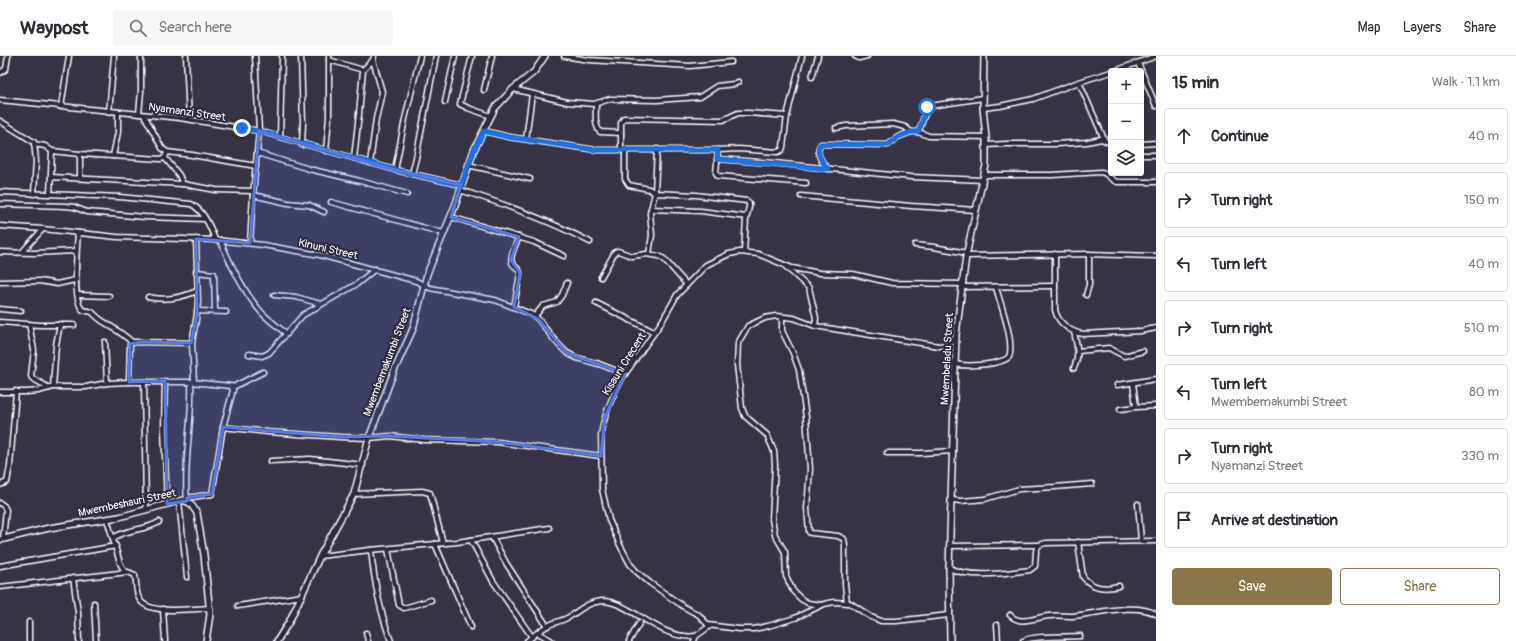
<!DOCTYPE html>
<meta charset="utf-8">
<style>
body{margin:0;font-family:Pangolin,sans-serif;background:#f7f7f7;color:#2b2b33}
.controls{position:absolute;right:12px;top:12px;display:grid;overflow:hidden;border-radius:4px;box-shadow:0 2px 6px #0003}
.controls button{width:36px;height:36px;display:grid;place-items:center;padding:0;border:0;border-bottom:1px solid #e1e1e2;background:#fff;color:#2b2b33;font:20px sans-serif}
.stop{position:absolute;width:12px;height:12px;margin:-9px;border:3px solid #1a73e8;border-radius:50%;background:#fff}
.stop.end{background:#1a73e8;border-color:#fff;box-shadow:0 1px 4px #0008}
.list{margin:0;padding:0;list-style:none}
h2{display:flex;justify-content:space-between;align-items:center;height:52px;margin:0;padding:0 16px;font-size:17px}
h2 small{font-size:13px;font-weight:400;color:#7c7c81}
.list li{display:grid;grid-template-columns:26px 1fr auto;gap:12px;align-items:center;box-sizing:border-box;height:56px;margin:0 8px 8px;padding:0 8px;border:1px solid #e1e1e2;border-radius:4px}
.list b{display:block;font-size:15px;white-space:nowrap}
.list p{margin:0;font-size:13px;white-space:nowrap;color:#7c7c81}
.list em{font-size:13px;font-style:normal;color:#7c7c81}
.actions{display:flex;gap:8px;padding:12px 16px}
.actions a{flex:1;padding:9px 0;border:1px solid #8a764a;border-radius:4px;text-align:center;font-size:14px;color:#8a764a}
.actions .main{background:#8a764a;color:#fff}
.icon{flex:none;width:22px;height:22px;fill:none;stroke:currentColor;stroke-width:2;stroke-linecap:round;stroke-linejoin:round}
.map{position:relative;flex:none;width:1156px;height:585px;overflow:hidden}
header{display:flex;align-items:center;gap:24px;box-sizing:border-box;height:56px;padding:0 20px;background:#fff;border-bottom:1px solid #e1e1e2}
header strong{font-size:19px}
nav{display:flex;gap:22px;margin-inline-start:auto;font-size:14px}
.search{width:280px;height:36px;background:#f7f7f7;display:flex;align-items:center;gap:10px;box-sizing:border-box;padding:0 14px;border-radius:4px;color:#7c7c81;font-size:15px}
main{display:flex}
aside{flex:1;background:#fff}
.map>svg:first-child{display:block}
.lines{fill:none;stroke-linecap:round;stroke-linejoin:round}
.minor-casing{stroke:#fff;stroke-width:7}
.tertiary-casing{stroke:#fff;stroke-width:8}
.minor{stroke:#2f2a3d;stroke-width:4}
.tertiary{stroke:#2f2a3d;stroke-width:5}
.route{stroke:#1a73e8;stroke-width:5}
.marked{fill:#567ae2;fill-opacity:0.2;stroke:#567ae2;stroke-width:3;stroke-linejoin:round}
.labels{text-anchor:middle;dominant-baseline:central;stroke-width:4;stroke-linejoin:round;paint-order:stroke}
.street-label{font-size:11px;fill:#fff;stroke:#2f2a3d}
</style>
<header>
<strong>Waypost</strong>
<div class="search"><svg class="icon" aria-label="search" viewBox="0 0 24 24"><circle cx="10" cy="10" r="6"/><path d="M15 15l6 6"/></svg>Search here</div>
<nav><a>Map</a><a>Layers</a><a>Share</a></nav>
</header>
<main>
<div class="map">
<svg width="1156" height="585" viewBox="0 0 1156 585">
<rect width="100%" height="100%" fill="#373345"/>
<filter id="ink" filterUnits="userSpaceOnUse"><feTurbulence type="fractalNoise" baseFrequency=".025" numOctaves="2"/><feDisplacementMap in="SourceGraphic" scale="8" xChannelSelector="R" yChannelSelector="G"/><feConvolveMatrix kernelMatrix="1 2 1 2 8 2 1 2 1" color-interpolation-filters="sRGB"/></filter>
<g filter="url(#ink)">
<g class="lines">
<defs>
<g id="minor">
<polyline points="186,0 189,63"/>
<polyline points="301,0 303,67 302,89"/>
<polyline points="472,0 460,48 468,52 491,60"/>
<polyline points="564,0 589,4 690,10 731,6"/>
<polyline points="855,0 859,2 867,0"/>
<polyline points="329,4 363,14"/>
<polyline points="1138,7 1156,50"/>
<polyline points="1115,15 1156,0"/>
<polyline points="0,17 6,13 8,0"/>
<polyline points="812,21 818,0"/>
<polyline points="1079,26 1104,83"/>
<polyline points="513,33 567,46 594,48 610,43 656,44 700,41 717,30 734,28 738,26"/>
<polyline points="484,34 492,0"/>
<polyline points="0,44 180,62 259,75 395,114 461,129"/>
<polyline points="445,46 455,0"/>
<path d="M596 48C596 57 594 68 600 76L621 77"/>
<polyline points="61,51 69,0"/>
<polyline points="983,52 1000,50 1033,43 1079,26 1111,16"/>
<polyline points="109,56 114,0"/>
<polyline points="139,58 141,35 141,0"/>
<polyline points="144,59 162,92 167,96 192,99 256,110"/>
<polyline points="0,65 34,86 36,105 34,138"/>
<polyline points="836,72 846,70 893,68 905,71 911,76"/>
<polyline points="484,75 509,81 596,94 718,94 739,93 778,96 782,94 783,91 787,60 802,0"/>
<path d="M918 76C923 68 923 56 930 50L983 42"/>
<polyline points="280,81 282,0"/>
<polyline points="526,83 532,38"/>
<polyline points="34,88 45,90 52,95 80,98 160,103 165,102 167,96"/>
<polyline points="1141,88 1156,87"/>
<polyline points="986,89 1006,88 1057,88 1087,86 1101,83 1111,87"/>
<polyline points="621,93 621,67 624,62 723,64 738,57 748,57 787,60"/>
<polyline points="625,93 625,123 629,129 649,133 655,137 696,139 747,145 749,147 749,151 746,163 744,196"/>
<polyline points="718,94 716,117 718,120 806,127"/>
<polyline points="326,95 329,61 329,0"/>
<polyline points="257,97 309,113 360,125 407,138"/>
<polyline points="1141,99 1156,99"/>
<polyline points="113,100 118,76 118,56"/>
<polyline points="165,102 179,119 183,128"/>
<polyline points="354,102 359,58 363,14 373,4 374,0"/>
<polyline points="717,103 773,107 911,121 983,124"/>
<polyline points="370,107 376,63 382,36 373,4"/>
<polyline points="468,109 530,123"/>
<path d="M828 113C822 106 814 96 821 88L888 89 898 81 911 76H918L929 80 986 81"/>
<polyline points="395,114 405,63 420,0"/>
<polyline points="412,118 416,102 436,0"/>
<path d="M984 119H1052L1101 116C1108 117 1110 124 1117 126H1156"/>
<polyline points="51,121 183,128 216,134 253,135"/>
<polyline points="80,122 80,98"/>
<path d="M460 134C504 148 549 164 590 186"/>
<path d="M0 136 120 141 191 148C203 154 211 172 215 184"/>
<polyline points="50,138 52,95"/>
<polyline points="253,139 288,147 309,149 324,156"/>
<polyline points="801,140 911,150 976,154"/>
<polyline points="331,146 443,177"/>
<polyline points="0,148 66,150 74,151 87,156 145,161 205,163"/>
<polyline points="651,153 701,155 746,161"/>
<polyline points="451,161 534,186 564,200"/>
<polyline points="0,170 43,173 117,181 215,184 263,189 320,199 416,225 430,232 495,244 531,258 538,263 556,286 567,297 577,302 599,308 625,318"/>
<path d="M78 177C77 189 72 247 83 254 85 255 89 255 92 256 95 259 98 262 101 264 112 271 122 277 132 286"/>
<path d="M220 184C231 210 244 237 262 257 270 265 278 271 287 278"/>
<polyline points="250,187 253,139 259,75 255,0"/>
<polyline points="915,189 934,191 967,197"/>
<polyline points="0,196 33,197 76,195"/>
<polyline points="22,196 43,173"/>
<polyline points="649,198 652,179 650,157 655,137 657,93"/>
<path d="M1055 198V254C1058 267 1070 276 1083 278L1141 275 1156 272"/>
<polyline points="966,200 1087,198 1156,200"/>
<polyline points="785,210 809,232 816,262 815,270"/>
<polyline points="196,216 214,218 215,255"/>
<polyline points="601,221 615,196 618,195 632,200 646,198 659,200 664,203 687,229"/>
<polyline points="0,226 40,225 57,228 75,224"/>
<polyline points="963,231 1055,230"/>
<polyline points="78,239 109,240"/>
<polyline points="274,239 296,241 321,248"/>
<polyline points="1086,239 1089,229 1089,198"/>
<path d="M148 241C165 245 181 242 197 235"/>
<polyline points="596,247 654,276"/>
<path d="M514 251 520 217C519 212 514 211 512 207 509 200 516 188 519 181"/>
<polyline points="0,253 21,255"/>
<polyline points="197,255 226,256"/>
<polyline points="535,260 543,250 557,246 562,239 567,227"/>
<polyline points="782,261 782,275 793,297 799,314 806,361 810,413 807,452 809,476 811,477 838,480 844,483 845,489 845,528 847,547"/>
<polyline points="0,266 40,269 74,269"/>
<polyline points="29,268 34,294 31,320 32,322 49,332"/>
<path d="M1074 276C1077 290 1080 299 1074 312"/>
<polyline points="105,286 107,327"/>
<polyline points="1078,295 1109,292 1124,300 1143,295"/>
<polyline points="249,298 262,300 269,297 303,259 357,228 375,213"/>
<path d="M954 308C967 311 1000 309 1009 301 1015 285 1000 248 996 231"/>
<polyline points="165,325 164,373 167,448"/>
<polyline points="129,326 130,288 132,286 192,287"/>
<polyline points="144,326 146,454"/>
<polyline points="194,326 192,287 197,258 198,245 196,183"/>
<polyline points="1117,329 1156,323"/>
<polyline points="53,331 56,289 60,268"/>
<polyline points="233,331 263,316"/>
<polyline points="0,336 27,336 38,335 53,331 86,331 107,327 129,326 191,326 231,330 233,334 223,371 212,438 187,442"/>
<polyline points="1136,351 1156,350"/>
<polyline points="1120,353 1136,351 1133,327"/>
<polyline points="223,371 268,376 340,381 369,382 390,380 424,384 498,386 601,400"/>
<polyline points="887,397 922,397 953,395"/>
<polyline points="271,405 310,403 363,409"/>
<polyline points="0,429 7,426 10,410 16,335"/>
<polyline points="354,438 422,435 430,437 443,487"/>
<polyline points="952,444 961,445 985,443 1019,433 1055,431 1092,428"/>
<polyline points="179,445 187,521"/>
<path d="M187 445C183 405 193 365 191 326"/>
<polyline points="0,447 4,450 6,454 3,483"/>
<polyline points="1138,448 1141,485"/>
<polyline points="107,463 120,507 125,516"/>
<polyline points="492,481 506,507 547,570"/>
<path d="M113 482C128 472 145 475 159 466"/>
<polyline points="471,484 493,525 532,581"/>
<path d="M1078 486 1083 521C1093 533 1105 533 1119 530"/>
<polyline points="435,488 471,571"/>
<polyline points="950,490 1039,489"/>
<polyline points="388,493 399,549 404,552 431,544"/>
<path d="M371 494C374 524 380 556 391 585"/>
<polyline points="320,500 370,494 457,486 549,472"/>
<polyline points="0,510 116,490"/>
<path d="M949 512C971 523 1005 517 1030 514L1035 510 1036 495 1039 489 1046 487 1156 485"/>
<polyline points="73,522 78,556 79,585"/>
<path d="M0 531 128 516 135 519C137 527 135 537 140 544 149 559 194 553 210 552"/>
<polyline points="94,547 96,585"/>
<path d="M822 549 808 547 801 543 793 535 786 520 785 496 775 479 772 463 775 409 774 395 767 379 745 360 742 352 737 309 738 287 748 270 765 262 776 260 794 262 815 270 939 290C948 289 951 287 956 280"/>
<polyline points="238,550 302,540"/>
<polyline points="163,553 165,585"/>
<polyline points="949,559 896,565 881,565 871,561 850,547 834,546 824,548 795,562 768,570 754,573 739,573 708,569 699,559 684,551 650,527 637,516 630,508 620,489 609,464 602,433 601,379 603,368 608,352 616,333 625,318 661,267 677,239 706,209 729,198 740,196 758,198 792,212 820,217 853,218 892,227 963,228"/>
<path d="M1010 559C1020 570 1036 561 1049 560 1057 559 1065 560 1073 560 1096 558 1135 546 1156 558"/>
<polyline points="997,569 998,585"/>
<polyline points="366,577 368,585"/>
<polyline points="538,577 552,585"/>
<polyline points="29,585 29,566"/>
<path d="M527 585C533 580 540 574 547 570 554 566 562 565 569 561 580 554 588 546 602 545 631 545 659 585 696 580"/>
<polyline points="629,585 640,566"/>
<polyline points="694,585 696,580 710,570"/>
<path d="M1023 585C1032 579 1067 581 1080 580"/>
</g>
<g id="tertiary">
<polyline points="0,484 49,472 119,461 179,445 183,444 190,447 197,457 204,499 210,558 206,585"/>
<polyline points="277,585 289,566 320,500 354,438 369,382 394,315 413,273 427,218 455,150 474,94 495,52 513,33 534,16 545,0"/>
<polyline points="950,585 949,513 956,279 966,200 986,109 986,81 983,52 984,0"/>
</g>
</defs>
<use href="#minor" class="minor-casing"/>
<use href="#tertiary" class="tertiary-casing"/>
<use href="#minor" class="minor"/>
<use href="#tertiary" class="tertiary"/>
</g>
</g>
<g class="lines" filter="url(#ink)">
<path class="route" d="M242 72 266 77 395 114 461 129 474 94 484 75 509 81 596 94H718L717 103 828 113C822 105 817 99 819 89L821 88 884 89H888L898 81 911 76H918L927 51"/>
</g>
<path class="marked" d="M259 75 395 114 461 129 451 161 519 181 511 204 520 217 514 251 538 263 567 297 625 318 605 361 601 400 498 386 390 380 340 381 223 371 212 438 187 442V445L167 448 165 325 129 326 130 288 142 286 191 287 197 258 196 183 250 187Z"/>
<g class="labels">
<g class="street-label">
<text transform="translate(187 56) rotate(8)">Nyamanzi Street</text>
<text transform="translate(328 193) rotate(13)">Kinuni Street</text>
<text transform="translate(947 303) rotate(-87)">Mwembeladu Street</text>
<text transform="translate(387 306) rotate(-69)">Mwembemakumbi Street</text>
<text transform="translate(624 308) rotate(-58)">Kisauni Crecent</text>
<text transform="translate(127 447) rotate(-12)">Mwembeshauri Street</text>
</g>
</g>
</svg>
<div class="controls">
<button>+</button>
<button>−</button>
<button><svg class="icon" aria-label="layers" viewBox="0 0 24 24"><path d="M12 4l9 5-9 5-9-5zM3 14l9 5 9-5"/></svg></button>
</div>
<div class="stop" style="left:927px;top:51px"></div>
<div class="stop end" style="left:242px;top:72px"></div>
</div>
<aside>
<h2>15 min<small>Walk · 1.1 km</small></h2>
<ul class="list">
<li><svg class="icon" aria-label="ahead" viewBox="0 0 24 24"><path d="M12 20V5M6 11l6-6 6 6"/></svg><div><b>Continue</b></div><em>40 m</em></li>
<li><svg class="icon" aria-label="right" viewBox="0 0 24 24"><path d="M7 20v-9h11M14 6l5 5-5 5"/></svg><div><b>Turn right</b></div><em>150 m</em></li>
<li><svg class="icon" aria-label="left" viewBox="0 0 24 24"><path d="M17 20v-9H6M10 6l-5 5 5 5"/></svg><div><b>Turn left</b></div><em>40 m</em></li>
<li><svg class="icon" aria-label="right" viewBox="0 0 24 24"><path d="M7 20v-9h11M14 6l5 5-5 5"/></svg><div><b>Turn right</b></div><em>510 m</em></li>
<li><svg class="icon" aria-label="left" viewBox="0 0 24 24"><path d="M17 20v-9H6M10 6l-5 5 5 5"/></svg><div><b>Turn left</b><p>Mwembemakumbi Street</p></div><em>80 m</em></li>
<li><svg class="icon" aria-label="right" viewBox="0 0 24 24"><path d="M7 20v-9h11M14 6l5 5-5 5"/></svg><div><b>Turn right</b><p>Nyamanzi Street</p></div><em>330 m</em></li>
<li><svg class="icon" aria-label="arrive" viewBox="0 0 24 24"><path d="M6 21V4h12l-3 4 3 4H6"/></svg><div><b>Arrive at destination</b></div></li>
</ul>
<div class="actions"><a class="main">Save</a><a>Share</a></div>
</aside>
</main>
